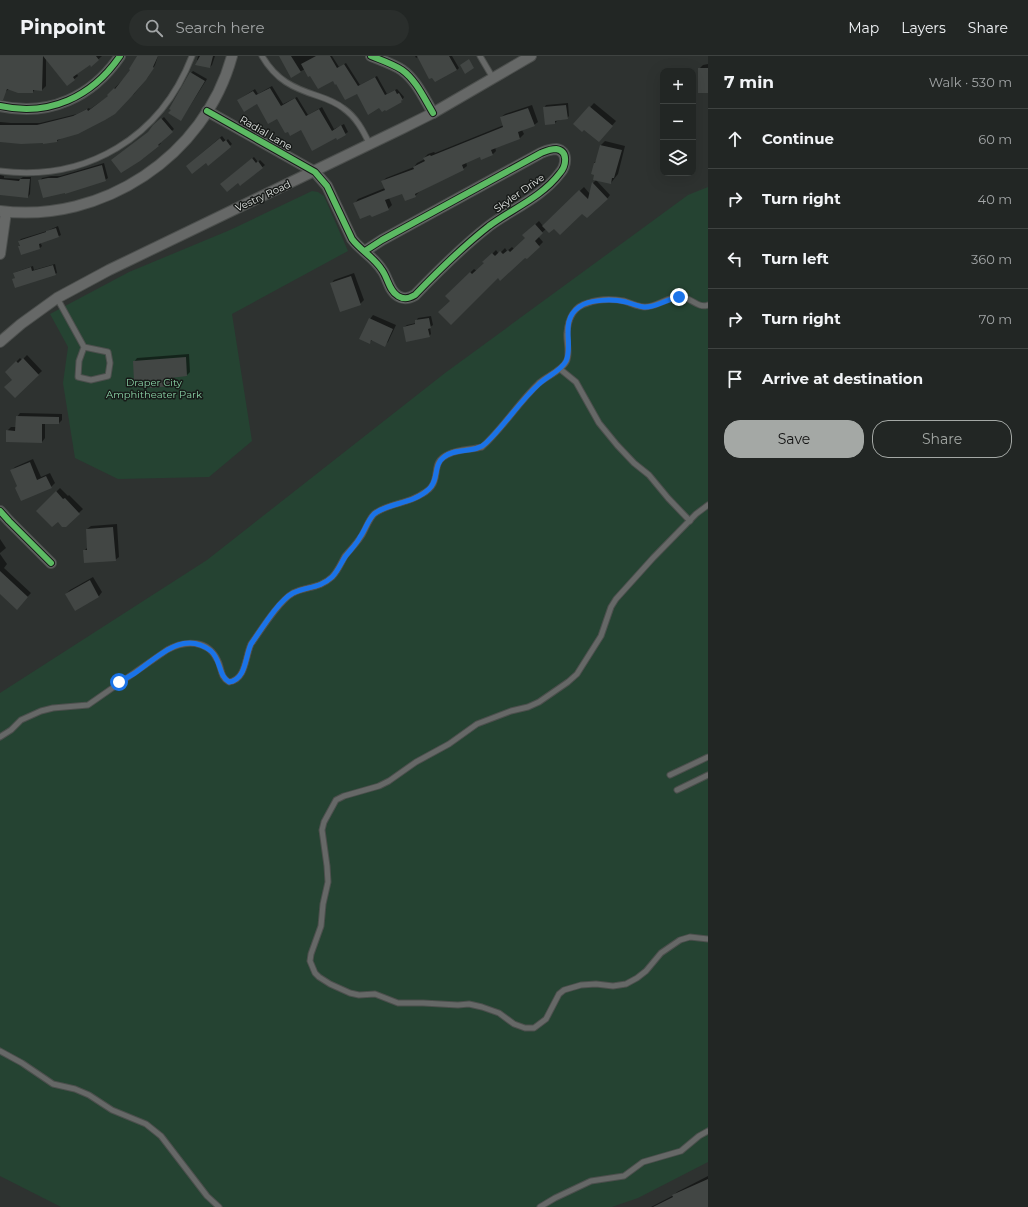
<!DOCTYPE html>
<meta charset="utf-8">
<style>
body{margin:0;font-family:Montserrat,sans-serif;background:#2a2e2c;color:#f1f3f6}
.controls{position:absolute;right:12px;top:12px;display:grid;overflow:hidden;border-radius:8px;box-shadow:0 4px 16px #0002}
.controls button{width:36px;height:36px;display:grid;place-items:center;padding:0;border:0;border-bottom:1px solid #3f4341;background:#222624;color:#f1f3f6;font:20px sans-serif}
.stop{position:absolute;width:12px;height:12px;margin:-9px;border:3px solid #1a73e8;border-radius:50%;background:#fff}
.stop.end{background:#1a73e8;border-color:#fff;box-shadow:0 1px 4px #0008}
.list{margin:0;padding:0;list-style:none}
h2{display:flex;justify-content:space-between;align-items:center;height:52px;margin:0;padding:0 16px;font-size:17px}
h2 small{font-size:13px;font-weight:400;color:#a2a5a6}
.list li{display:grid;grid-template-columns:26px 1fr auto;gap:12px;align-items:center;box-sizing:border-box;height:60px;padding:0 16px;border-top:1px solid #3f4341}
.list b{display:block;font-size:15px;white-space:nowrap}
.list em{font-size:13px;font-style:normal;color:#a2a5a6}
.actions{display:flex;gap:8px;padding:12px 16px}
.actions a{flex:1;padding:9px 0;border:1px solid #a4a8a5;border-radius:16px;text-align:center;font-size:14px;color:#a4a8a5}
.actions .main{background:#a4a8a5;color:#111}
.icon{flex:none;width:22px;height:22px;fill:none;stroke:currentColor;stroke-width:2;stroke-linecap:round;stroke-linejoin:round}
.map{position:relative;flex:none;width:708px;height:1151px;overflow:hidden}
header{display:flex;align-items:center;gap:24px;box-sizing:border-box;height:56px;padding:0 20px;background:#222624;border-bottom:1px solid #3f4341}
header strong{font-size:19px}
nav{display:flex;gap:22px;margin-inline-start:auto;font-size:14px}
.search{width:280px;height:36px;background:#2a2e2c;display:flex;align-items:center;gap:10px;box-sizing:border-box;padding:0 14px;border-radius:22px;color:#a2a5a6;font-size:15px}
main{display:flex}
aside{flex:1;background:#222624}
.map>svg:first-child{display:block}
.green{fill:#254332}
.shadow{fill:#0007}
.building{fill:#424644}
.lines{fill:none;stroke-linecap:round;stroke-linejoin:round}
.service-casing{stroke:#4c4f4d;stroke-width:7}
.minor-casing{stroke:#4c4f4d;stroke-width:12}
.service{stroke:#666867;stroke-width:5}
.minor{stroke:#666867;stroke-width:10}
.cycleway-casing{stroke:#171a18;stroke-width:8}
.cycleway{stroke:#5cba63;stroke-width:6}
.route{stroke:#1a73e8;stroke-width:5}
.labels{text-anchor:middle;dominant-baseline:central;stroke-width:3;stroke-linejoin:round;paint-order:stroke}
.street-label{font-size:10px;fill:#e3e7e4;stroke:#171a18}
.park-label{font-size:10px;fill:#8ad2a6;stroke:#171a18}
</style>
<header>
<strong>Pinpoint</strong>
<div class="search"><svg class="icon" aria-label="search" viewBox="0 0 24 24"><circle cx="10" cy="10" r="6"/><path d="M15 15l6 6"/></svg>Search here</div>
<nav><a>Map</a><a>Layers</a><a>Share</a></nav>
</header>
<main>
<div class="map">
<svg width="708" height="1151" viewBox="0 0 708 1151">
<rect width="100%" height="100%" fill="#2e3230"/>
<g class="green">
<polygon points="708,131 708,1106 638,1142 612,1151 61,1151 0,1120 0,637 207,504 445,317 688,139"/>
<polygon points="312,135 318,136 324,140 348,195 232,258 252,385 209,421 118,423 75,402 63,327 68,291 50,258 129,216 230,174"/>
</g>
<g class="shadow">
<polygon points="0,0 102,0 91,10 90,8 77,18 78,20 67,29 46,3 46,30 42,34 35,33 33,36 9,33 5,36 0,34"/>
<polygon points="138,0 158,0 155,9 148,21 134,38 57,85 0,85 0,66 11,67 40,67 77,58 89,52 90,53 109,40 108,39 132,14"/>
<polygon points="198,0 215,0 212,9 210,11 197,4"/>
<polygon points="280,0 332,0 339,11 346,7 360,29 377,20 387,38 397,33 404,41 401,46 380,51 333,24 311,18 305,13 292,20"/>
<polygon points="415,0 452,0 459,12 457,14 433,20 418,1 416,2"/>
<polygon points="708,8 708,36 699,13 703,9"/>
<polygon points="193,15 207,23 181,64 191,17"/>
<polygon points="272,30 283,48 297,41 308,59 322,51 334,73 344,68 348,76 337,83 336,81 301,73 278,61 257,47 238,44 255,33 258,38"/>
<polygon points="568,47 569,60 567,62 557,65 555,67 544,52 546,49"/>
<polygon points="594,47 616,65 602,81 575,68"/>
<polygon points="532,49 538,66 534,69 522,74 524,78 520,82 495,91 496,95 493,98 482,103 480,100 466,106 467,110 463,113 419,136 415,140 403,136 389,142 392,149 388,153 355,147 358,143 385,132 382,126 386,122 414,111 417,107 425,103 424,102 428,98 434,96 435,97 504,69 501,61 505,58"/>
<polygon points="164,61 174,73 160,86 161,87 159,89 121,116 157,67"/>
<polygon points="222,80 226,85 228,83 232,88 208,108 206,105 189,108"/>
<polygon points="605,85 625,90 618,118 614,123 611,127 596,124 610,139 607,143 554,171 546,173 538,180 543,186 527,202 525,200 498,221 451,245 446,240 474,213 477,215 485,207 484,206 496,194 499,198 505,192 507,195 512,191 514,193 526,182 524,179 539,165 543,170 584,131 590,138 593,127 596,124 594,107 597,104 601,89"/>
<polygon points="254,101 258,106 260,104 265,109 241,129 238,125 223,126"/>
<polygon points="104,107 108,122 105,124 40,125 42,122 51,120 60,120"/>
<polygon points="0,119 4,120 4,122 20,123 23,121 31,121 30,138 28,141 0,138"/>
<polygon points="58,170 61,179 59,180 40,186 42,190 40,192 21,198 19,191 20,189 19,185 21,183 47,175"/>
<polygon points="55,208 57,217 55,218 14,223 16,221 14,217 16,216 33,210 34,214"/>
<polygon points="354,217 364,244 360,248 331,228 334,224"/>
<polygon points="373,259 396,269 388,286 384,289 372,284 370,286 370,263"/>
<polygon points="431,260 433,269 430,271 431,278 429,280 404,271 407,269 416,267 416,265 418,262"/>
<polygon points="189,298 190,316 187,319 174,320 175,325 171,329 151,323 134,306 137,302"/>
<polygon points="27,299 42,315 15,340 13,323 6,316 20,302 22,304"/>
<polygon points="20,357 62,358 62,364 59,367 45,367 45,382 42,386 7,375 11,371 16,371 17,361"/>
<polygon points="33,403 41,421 50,417 55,427 51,431 18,429 12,414 15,411"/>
<polygon points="60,432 68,440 69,439 83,453 65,470 58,465 37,455"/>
<polygon points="117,468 119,501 115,504 84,495 88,491 87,473 91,470"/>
<polygon points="0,483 6,492 0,497"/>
<polygon points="0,498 7,508 4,512 31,537 17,552 0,537"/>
<polygon points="93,521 102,536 99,540 75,554 66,538 70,534"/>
<polygon points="708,1120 708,1151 651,1151 674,1139 677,1136"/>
</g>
<g class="building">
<polygon points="0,0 96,0 99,4 91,11 90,9 73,21 75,24 67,30 43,0 42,35 33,34 33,37 18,37 7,33 3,44 0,44"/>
<polygon points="137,0 158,0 153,11 154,12 146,24 131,41 115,58 105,64 78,78 57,84 57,86 43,88 43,87 21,88 0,86 0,69 37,69 73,60 87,53 88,55 108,40 107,39 114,32 115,33 130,14 129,13"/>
<polygon points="200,0 213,0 210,12 195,9"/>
<polygon points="279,0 291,0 301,16 291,22"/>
<polygon points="316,0 330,0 337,12 344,8 358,30 375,21 385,39 395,34 397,38 399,37 403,44 401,45 402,46 386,55 385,54 382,56 379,52 368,59 357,38 345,44 336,28 335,29 333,25 318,33 310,20 308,21 301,8"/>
<polygon points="417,0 449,0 457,14 435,26 432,22 429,23"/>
<polygon points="469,3 474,12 465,18 460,9"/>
<rect x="698" y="12" width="10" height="25"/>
<polygon points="190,16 205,25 181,65 168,57 171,54 169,53"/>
<polygon points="270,32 281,50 295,42 306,60 319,53 332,75 341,69 346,79 337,84 336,82 312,95 301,74 290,80 288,76 285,77 277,63 268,68 257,48 244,56 237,44 253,35 256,39"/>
<polygon points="566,49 568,63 555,65 555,68 545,69 543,51"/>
<polygon points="589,50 613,70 599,86 584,74 582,76 573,68"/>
<polygon points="528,52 535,70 518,76 520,83 491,94 493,99 481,104 480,101 462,109 464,114 415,138 416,141 405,145 402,138 385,144 389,154 372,161 370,159 360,163 353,147 385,134 381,125 414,113 413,111 425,105 423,102 430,99 431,100 503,71 500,61"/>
<polygon points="161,62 173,76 158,89 159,90 140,105 121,117 111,104 148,76 153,69"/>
<polygon points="220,82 223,86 226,84 231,91 208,110 206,107 192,118 186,110"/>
<polygon points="600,89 622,94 614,122 612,122 611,128 593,124 594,119 591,118 594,107 595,107"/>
<polygon points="252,102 256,107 258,105 263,112 240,130 238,127 227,136 220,128"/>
<polygon points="102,109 106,125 65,138 65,137 43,142 38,124 48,122 57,122"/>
<polygon points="0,123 19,125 20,123 30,123 28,142 0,139"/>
<polygon points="592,126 608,143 587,162 582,158 560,179 554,173 549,177 542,170 579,134 588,143"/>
<polygon points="535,168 543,177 535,185 540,191 527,203 525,202 500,225 498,222 451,269 438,256 450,245 445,240 470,216 472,218 484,207 482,206 492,197 495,200 500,195 503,198 508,194 510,196 525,182 522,179"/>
<polygon points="56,172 59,181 39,188 40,193 21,199 18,190 20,190 18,185 46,176 46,175"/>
<polygon points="53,209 56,219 15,232 12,223 15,222 13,217 31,211 32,215"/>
<polygon points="351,220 361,249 340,256 330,227"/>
<polygon points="369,262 393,273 385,291 371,284 370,288 359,283"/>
<polygon points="429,262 431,272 428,273 430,281 406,286 403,271 415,268 415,264"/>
<polygon points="186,301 187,320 171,322 172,330 150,332 150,324 134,325 133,305"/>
<polygon points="23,302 39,319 15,342 4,331 12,324 5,316 16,305 18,307"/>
<polygon points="16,360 59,361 59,368 42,368 42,387 6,386 6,374 15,375"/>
<polygon points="30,406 37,424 46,420 52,432 21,445 15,432 17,430 10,414"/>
<polygon points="56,435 63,443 65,442 80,458 66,471 62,471 58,466 52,471 36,455"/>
<polygon points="113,471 116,505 84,507 83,494 87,494 86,473"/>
<polygon points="0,515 28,541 17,554 0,538"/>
<polygon points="90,524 99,541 75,555 65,538"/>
<polygon points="708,1123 708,1151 653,1151 673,1141 672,1139"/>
</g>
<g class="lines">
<defs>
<g id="service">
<path d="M262 0C276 24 293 32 318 40 327 43 335 46 343 52 356 61 363 74 370 89"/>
<polyline points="480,0 493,22"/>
<path d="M0 115C87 126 161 81 192 0"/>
<polyline points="57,242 84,291 108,296 110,307 108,320 91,324 78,321 79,305 84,291"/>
<polyline points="560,313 576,326 599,367 617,389 634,407 649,419 668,442 690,465"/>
<polyline points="708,449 696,458 653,502 616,543 611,551 601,580 577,618 568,626 539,646 528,651 511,655 477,668 449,688 416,706 389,725 379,730 344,740 336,744 324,766 322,774 327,810 328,826 323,848 321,870 311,898 310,905 315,917 319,921 330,928 350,937 359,939 375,938 398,947 423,947 458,949 469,948 482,951 499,957 514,968 525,972 534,972 546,963 559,938 564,934 581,929 596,928 613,930 626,928 637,922 646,915 661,897 680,884 690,881 708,883"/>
<path d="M0 681 11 674 21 664 41 655 53 652 88 649 167 594C185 584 208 583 218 605 222 613 220 621 229 626 246 624 245 601 251 588 261 574 279 545 293 537 307 530 319 533 332 521 338 515 341 507 345 500 351 493 357 487 362 479 366 472 369 463 374 458 388 447 408 448 422 438 426 436 431 432 433 428 439 417 432 405 449 398 459 393 471 394 482 391 503 372 518 347 539 327 547 320 563 314 567 304 570 295 566 285 567 277 568 263 574 250 588 247 599 243 613 243 624 245 631 247 638 251 645 251 657 251 667 241 680 241 691 241 698 253 708 249"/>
<polyline points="670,719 708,701"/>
<polyline points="677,734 708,719"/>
<polyline points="0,995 22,1007 53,1028 75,1033 89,1039 112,1054 146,1068 161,1080 207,1140 219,1151"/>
<polyline points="540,1151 555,1142 591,1125 624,1120 643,1106 681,1095 699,1080 708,1075"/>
</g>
<g id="minor">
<path d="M371 0C381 4 393 8 402 14 416 24 424 42 433 57"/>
<path d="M0 50C49 61 92 41 120 0"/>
<path d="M207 55 315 116 327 130 352 183C361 195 374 201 382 214 388 222 389 235 398 240 404 244 410 242 415 239 439 214 462 191 489 170 512 153 542 141 560 117 566 110 569 95 556 93 550 93 546 95 541 97L382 184 365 195"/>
<path d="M0 155C102 168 205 100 232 0"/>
<polyline points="0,198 6,156"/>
<polyline points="0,286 21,268 57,242 109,214 403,72 433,57 531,0"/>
<polyline points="0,455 9,465 51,507"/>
</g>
</defs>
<use href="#service" class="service-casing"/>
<use href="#minor" class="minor-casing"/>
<use href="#service" class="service"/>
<use href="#minor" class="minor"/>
<defs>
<g id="cycleway">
<path d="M371 0C381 4 393 8 402 14 416 24 424 42 433 57"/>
<path d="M0 50C49 61 92 41 120 0"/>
<path d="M207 55 315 116 327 130 352 183C361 195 374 201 382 214 388 222 389 235 398 240 404 244 410 242 415 239 439 214 462 191 489 170 512 153 542 141 560 117 566 110 569 95 556 93 550 93 546 95 541 97L382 184 365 195"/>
<polyline points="0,455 9,465 51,507"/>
</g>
</defs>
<use href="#cycleway" class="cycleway-casing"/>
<use href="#cycleway" class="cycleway"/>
</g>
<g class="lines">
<path class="route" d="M119 626C125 623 130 620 135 617 158 601 183 573 211 595 221 604 218 619 229 626 246 624 245 601 251 588 261 574 278 545 293 537 307 530 319 533 332 521 338 515 341 507 345 501 350 494 356 489 360 481 365 474 368 464 374 458 389 446 412 449 429 433 439 424 433 409 444 401 456 391 475 398 486 387 505 369 519 346 539 328 547 320 561 315 566 305 574 288 559 265 579 251 589 243 614 243 626 246 632 248 638 250 644 251 655 252 667 243 679 241"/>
</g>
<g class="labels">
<g class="street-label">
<text transform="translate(266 77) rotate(30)">Radial Lane</text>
<text transform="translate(519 137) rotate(-35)">Skyler Drive</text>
<text transform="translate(263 140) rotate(-25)">Vestry Road</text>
</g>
<g class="park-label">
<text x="154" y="326">Draper City<tspan x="154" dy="12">Amphitheater Park</tspan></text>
</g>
</g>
</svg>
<div class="controls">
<button>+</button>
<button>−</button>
<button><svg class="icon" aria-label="layers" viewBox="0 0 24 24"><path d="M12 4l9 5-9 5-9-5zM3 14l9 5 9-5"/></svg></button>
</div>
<div class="stop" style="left:119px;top:626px"></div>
<div class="stop end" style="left:679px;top:241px"></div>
</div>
<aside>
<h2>7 min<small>Walk · 530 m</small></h2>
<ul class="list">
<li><svg class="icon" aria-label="ahead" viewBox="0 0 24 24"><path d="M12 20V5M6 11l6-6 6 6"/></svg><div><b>Continue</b></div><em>60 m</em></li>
<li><svg class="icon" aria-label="right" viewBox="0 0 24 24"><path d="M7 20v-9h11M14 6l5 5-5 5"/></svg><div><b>Turn right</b></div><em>40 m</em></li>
<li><svg class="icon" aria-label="left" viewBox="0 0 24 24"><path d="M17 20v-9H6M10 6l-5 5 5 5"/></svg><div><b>Turn left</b></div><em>360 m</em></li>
<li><svg class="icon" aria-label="right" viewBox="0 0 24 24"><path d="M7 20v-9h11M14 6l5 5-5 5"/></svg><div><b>Turn right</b></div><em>70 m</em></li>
<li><svg class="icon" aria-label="arrive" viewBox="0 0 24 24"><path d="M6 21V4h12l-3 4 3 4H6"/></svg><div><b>Arrive at destination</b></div></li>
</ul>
<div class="actions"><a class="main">Save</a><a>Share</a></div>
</aside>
</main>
